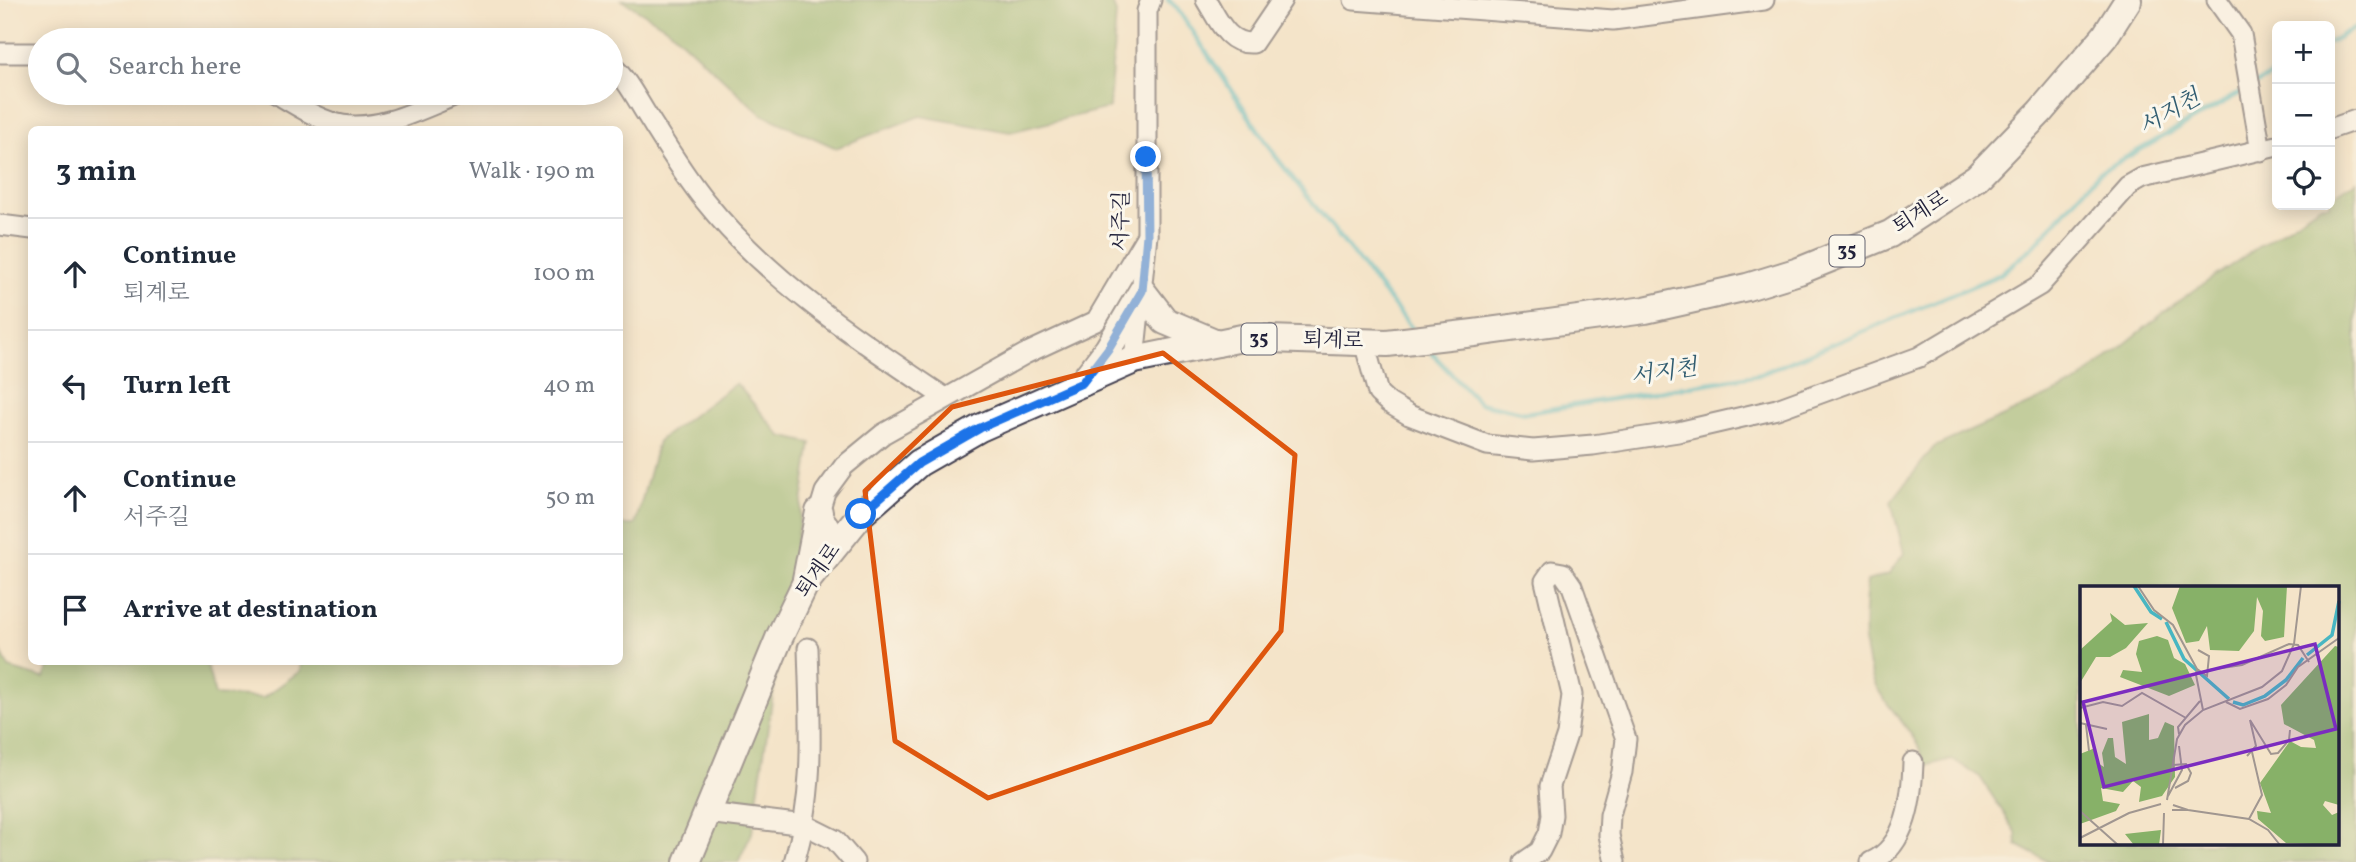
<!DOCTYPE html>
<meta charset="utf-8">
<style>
body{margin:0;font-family:Vollkorn,"Noto Serif KR",serif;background:#f2f2f3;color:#1f2937}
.controls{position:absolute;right:21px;top:21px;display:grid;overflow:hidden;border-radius:10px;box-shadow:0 4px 18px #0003}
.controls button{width:63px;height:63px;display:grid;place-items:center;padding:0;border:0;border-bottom:2px solid #e0e1e3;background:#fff;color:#1f2937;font:35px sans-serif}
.stop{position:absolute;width:21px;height:21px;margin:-16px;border:5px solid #1a73e8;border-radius:50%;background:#fff}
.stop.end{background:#1a73e8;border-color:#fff;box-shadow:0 2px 7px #0008}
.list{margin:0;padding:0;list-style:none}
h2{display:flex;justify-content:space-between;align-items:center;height:91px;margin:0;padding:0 28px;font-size:30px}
h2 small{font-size:23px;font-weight:400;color:#747a83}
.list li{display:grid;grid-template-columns:46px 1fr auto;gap:21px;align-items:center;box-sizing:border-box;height:112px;padding:0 28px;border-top:2px solid #e0e1e3}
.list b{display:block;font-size:26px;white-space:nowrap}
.list p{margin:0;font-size:23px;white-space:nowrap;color:#747a83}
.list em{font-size:23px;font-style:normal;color:#747a83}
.icon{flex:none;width:38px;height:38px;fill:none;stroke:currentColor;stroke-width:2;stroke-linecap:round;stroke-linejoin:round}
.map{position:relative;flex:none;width:2356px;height:862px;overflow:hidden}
.search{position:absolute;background:#fff;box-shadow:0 4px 18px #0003;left:28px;top:28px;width:595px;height:77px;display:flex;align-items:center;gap:18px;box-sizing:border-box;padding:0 24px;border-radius:38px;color:#747a83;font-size:26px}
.panel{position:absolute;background:#fff;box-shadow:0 4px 18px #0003;left:28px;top:126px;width:595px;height:539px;border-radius:10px}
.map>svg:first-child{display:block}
.forest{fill:#87b168;stroke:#546a52;stroke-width:2;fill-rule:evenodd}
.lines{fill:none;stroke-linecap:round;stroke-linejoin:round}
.stream{stroke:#48b6c2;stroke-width:5}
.minor-casing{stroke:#423f50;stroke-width:23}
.major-casing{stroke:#423f50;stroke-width:30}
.minor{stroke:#fff;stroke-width:19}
.major{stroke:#fff;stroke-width:26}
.route{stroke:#1a73e8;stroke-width:9}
.marked{fill:none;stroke:#de560e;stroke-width:5;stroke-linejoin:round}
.labels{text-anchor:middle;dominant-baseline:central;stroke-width:6;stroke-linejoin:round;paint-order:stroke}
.shield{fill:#fbf7ec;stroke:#636270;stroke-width:2}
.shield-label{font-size:19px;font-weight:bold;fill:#22223b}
.street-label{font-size:21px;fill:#22223b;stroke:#fbf7ec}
.water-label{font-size:23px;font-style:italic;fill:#315d71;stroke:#fbf7ec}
.inset-river{fill:none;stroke:#48b6c2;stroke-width:3.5}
.inset-road{fill:none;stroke:#a09690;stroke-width:2}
.view{fill:#7b2cbf;fill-opacity:0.15;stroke:#7b2cbf;stroke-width:3.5}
.inset-edge{fill:none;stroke:#22223b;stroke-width:3.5}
</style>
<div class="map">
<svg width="2356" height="862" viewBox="0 0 2356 862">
<rect width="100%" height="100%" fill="#fbf7ec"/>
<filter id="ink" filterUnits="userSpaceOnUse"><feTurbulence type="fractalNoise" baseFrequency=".0143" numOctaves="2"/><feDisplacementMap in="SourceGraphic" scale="14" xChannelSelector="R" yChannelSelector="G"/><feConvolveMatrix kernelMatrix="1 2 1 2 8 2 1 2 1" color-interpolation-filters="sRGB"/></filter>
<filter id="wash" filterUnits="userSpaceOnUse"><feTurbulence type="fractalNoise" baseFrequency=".00686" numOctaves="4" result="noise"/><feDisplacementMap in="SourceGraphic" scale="28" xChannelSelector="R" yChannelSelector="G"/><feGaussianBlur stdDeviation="1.57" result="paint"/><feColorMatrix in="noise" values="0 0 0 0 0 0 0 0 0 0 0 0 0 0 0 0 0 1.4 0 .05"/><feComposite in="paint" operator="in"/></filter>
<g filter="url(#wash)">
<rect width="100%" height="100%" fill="#f4e4c9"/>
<g class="forest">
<polygon points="622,0 1111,0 1116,13 1109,108 1010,132 920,116 836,148 761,114 669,29"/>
<path d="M2356 181V862H2049L2017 845 2016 832 1980 777 1952 759 1925 766C1918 733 1893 716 1877 688 1860 656 1864 615 1867 581L1889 574 1904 553 1891 502 1934 447 2075 384 2177 302 2320 205H2330V198ZM2081 587H2337V843H2081Z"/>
<polygon points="736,383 781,436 811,443 752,833 738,862 0,862 0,650 9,668 44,678 51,662 206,662 215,695 263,698 300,671 301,662 620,662 620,525 635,525 658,441"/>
</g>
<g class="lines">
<g class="stream">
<polyline points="1168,0 1177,8 1276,157 1414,331"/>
<polyline points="2330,42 2356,27"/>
<polyline points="2253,86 2277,72"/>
<polyline points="1426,347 1479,403 1526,413 1758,375 1999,275 2034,246 2099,173 2245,90"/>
</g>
</g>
</g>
<g filter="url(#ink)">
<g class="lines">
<defs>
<g id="minor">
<path d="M1206 0C1218 19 1227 45 1253 43L1282 0"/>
<polyline points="1354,0 1613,20 1764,0"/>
<polyline points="2217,0 2241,34 2261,151"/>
<polyline points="0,53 40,53"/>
<path d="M611 65C626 78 635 96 645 112 664 142 683 174 705 201 769 281 860 341 944 397"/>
<path d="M275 93C295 104 319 121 343 125 382 131 425 107 461 93"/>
<polyline points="2330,129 2356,120"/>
<polyline points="0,225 32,229"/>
<polyline points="1364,342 1378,393 1389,403 1409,415 1487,445 1533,450 1593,445 1678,432 1777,409 1919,357 2040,285 2128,186 2142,178 2277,146"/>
<polyline points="1134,360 1147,235 1147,11 1151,0"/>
<polyline points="840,540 819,512 825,492 844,466 883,434 1025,354 1096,321 1147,235"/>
<polyline points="707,813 805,825 835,840 854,862"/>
<path d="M794 862C816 792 810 721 808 648"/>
<polyline points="1524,862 1540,851 1549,833 1552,815 1550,786 1567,735 1572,695 1545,581 1552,571 1563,573 1572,586 1626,739 1622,772 1610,815 1609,835 1615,862"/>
<path d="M1871 862C1907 846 1912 797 1913 762"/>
</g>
<g id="major">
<polyline points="1082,383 1108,349 1142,291 1165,321 1217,343"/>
<polyline points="806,579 819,512"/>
<polyline points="687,862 780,636 806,582 861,514 919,463 980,428 1134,360 1242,338 1387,343 1474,333 1645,310 1747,287 1799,271 1890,234 1977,177 2040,112 2105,36 2128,0"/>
</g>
</defs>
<use href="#minor" class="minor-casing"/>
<use href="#major" class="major-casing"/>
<use href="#minor" class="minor"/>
<use href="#major" class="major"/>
</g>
</g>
<g class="lines" filter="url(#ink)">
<polyline class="route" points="861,514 919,463 980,428 1082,383 1108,349 1142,291 1147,235 1146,157"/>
</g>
<path d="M0 0H2356V862H0ZM1163 353 1295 455 1281 631 1210 722 988 798 895 741 865 491 952 407Z" fill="#f4e4c9" fill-opacity=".55" fill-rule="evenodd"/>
<path class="marked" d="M1163 353 1295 455 1281 631 1210 722 988 798 895 741 865 491 952 407Z"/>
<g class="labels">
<g class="shield">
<rect x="1829.5" y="235.5" width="35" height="31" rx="5"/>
<rect x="1241.5" y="323.5" width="35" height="31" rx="5"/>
</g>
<g class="shield-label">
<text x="1847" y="251">35</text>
<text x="1259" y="339">35</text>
</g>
<g class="street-label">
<text transform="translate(1921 213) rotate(-33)">퇴계로</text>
<text transform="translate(1122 221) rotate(-89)">서주길</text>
<text transform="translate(1333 341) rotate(2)">퇴계로</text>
<text transform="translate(819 571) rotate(-55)">퇴계로</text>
</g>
<g class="water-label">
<text transform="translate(2170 113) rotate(-30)">서지천</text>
<text transform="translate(1664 373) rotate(-9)">서지천</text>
</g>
</g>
<g transform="translate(2080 586)">
<rect width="259" height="259" fill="#f4e4c9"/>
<path d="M100 0H207L204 51 185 55 181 50 183 25 177 11 174 45 159 65 130 64 127 40 119 55 106 57 92 22ZM30 27 45 39 68 37 46 62 30 71H16L0 97V64L32 35ZM77 50 88 54 94 72 105 78 115 99 89 110 40 91 43 84 62 86 56 68 59 55ZM255 60 259 61V219L245 215 243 219 252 229 259 226V259L206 257 178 233 177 225 191 227 180 197 210 155 221 161 236 162 234 154 204 138 201 119ZM69 128V154L78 152 85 136 94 140 95 191 82 210 59 216 61 201 53 195 43 206 21 202 23 215 40 218 36 225 0 238V168L15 162 16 176 24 181 22 167 28 152H33L35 171 46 178 42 136ZM81 244 79 259H54L45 248Z" fill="#87b168"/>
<path class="inset-river" d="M54 0 71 26 82 33M86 36 104 73 149 113M227 69 252 49 259 15M153 116 163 119 185 110 206 94 223 72"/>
<path class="inset-road" d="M58 0 74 24 93 39 117 83M118 64 129 70 127 90 117 83 116 89 123 124M129 84 162 79 209 58 218 59 229 76M146 116 160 123 188 113 206 99 218 81 259 52M0 122 23 116 42 120 62 107 106 132M0 137 27 143M6 139 9 165M99 148 98 141 120 115M167 170 176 160 170 134 191 168 198 167 209 154 210 144M93 179 106 178 111 187 108 195 95 202M88 210 102 184 99 160M87 214 97 153 105 139 123 124 182 101 202 85 214 58 221 0M92 224H108L93 219M108 224 169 233 188 244 200 259M0 225 38 259M169 233 182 209 172 166M0 252 49 227 81 218M83 259 84 227"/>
<path class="view" d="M235 58 256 143 24 201 3 116Z"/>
<rect width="259" height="259" class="inset-edge"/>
</g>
</svg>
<div class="controls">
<button>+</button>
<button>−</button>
<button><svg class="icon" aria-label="locate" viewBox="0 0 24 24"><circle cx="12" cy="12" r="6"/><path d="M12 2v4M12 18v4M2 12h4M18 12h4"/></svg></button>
</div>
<div class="stop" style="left:861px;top:514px"></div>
<div class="stop end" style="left:1146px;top:157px"></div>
<div class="search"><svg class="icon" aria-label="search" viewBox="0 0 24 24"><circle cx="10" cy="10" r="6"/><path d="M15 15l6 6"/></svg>Search here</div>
<section class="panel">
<h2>3 min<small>Walk · 190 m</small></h2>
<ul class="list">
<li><svg class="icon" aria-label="ahead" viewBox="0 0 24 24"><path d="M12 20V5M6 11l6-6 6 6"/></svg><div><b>Continue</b><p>퇴계로</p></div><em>100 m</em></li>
<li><svg class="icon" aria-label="left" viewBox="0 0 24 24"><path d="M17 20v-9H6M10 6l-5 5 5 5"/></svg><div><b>Turn left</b></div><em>40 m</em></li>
<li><svg class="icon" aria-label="ahead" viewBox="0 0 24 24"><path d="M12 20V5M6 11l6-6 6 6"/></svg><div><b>Continue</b><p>서주길</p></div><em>50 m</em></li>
<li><svg class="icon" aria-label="arrive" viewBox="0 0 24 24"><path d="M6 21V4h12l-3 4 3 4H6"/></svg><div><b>Arrive at destination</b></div></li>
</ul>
</section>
</div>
